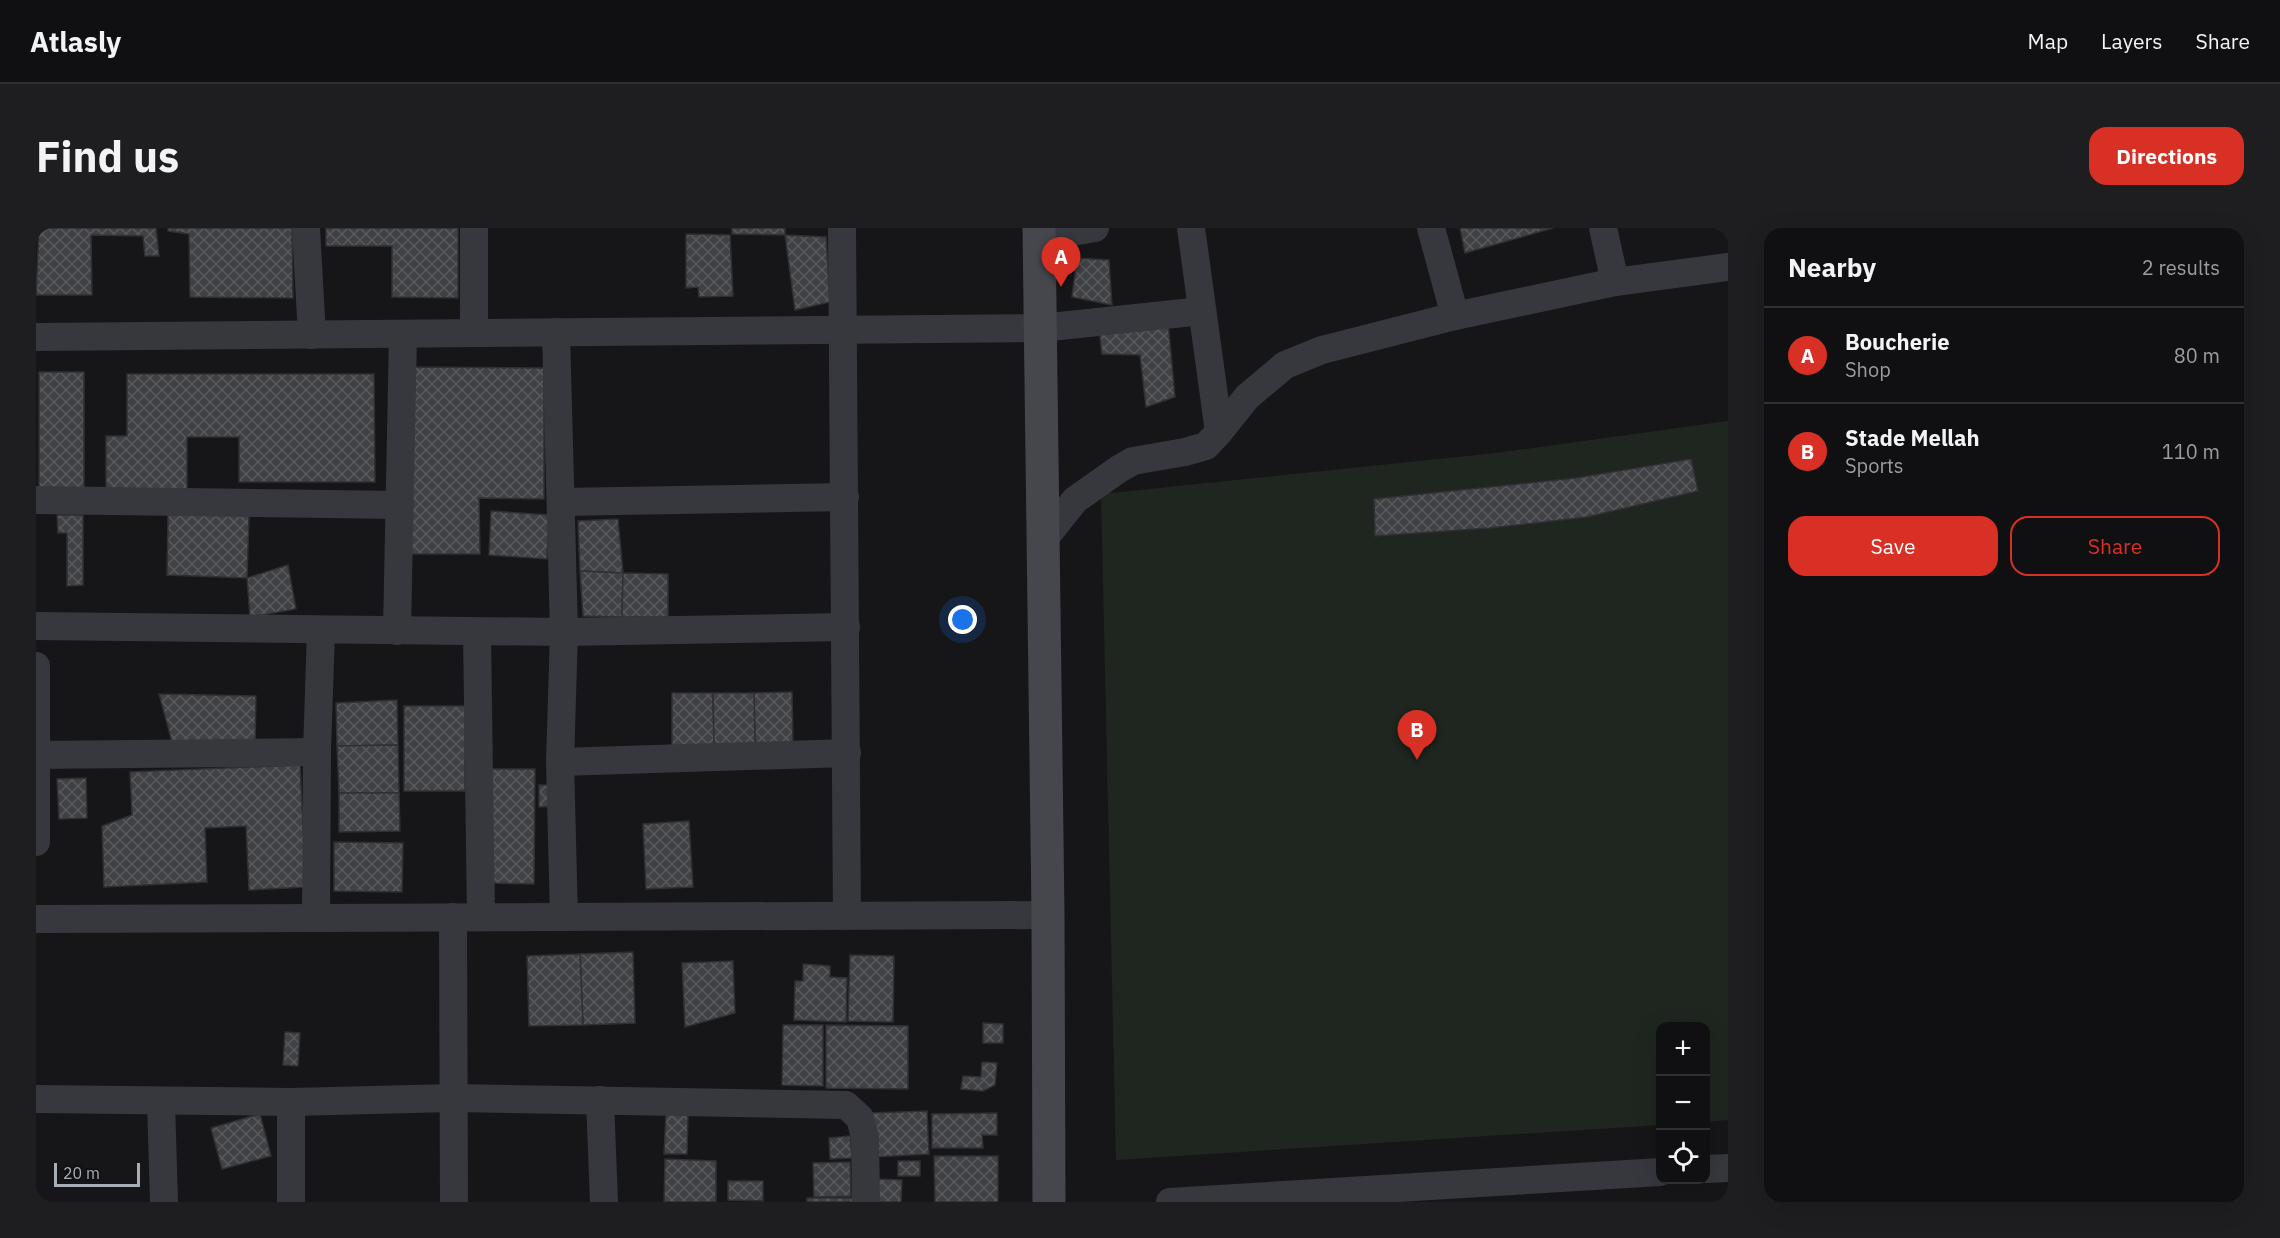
<!DOCTYPE html>
<meta charset="utf-8">
<style>
body{margin:0;font-family:"IBM Plex Sans",sans-serif;background:#1e1e20;color:#f1f3f6}
.controls{position:absolute;right:18px;bottom:18px;display:grid;overflow:hidden;border-radius:12px;box-shadow:0 6px 24px #0002}
.controls button{width:54px;height:54px;display:grid;place-items:center;padding:0;border:0;border-bottom:2px solid #303032;background:#101012;color:#f1f3f6;font:30px sans-serif}
.scale{position:absolute;left:18px;bottom:15px;width:86px;box-sizing:border-box;padding-left:6px;border:3px solid #a8adb8;border-top:0;font-size:16px;line-height:21px;white-space:nowrap;color:#a8adb8;-webkit-text-stroke:4px #111113;paint-order:stroke}
.you{position:absolute;left:927px;top:392px;width:21px;height:21px;margin:-15px;border:4px solid #fff;border-radius:50%;background:#1a73e8;box-shadow:0 0 0 9px #1a73e833}
.badge{display:grid;place-items:center;width:39px;height:39px;border-radius:50%;background:#d93025;color:#fff;font-size:20px;font-weight:700}
.pin{position:absolute;translate:-50% -50px;filter:drop-shadow(0 2px 3px #0008)}
.pin::after{content:'';position:absolute;top:32px;width:21px;height:18px;background:inherit;clip-path:polygon(0 0,100% 0,50% 100%)}
.list{margin:0;padding:0;list-style:none}
h2{display:flex;justify-content:space-between;align-items:center;height:78px;margin:0;padding:0 24px;font-size:26px}
h2 small{font-size:20px;font-weight:400;color:#9c9d9f}
.list li{display:grid;grid-template-columns:39px 1fr auto;gap:18px;align-items:center;box-sizing:border-box;height:96px;padding:0 24px;border-top:2px solid #303032}
.list b{display:block;font-size:22px;white-space:nowrap}
.list p{margin:0;font-size:20px;white-space:nowrap;color:#9c9d9f}
.list em{font-size:20px;font-style:normal;color:#9c9d9f}
.actions{display:flex;gap:12px;padding:18px 24px}
.actions a{flex:1;padding:14px 0;border:2px solid #d93025;border-radius:18px;text-align:center;font-size:21px;color:#d93025}
.actions .main{background:#d93025;color:#fff}
.icon{flex:none;width:33px;height:33px;fill:none;stroke:currentColor;stroke-width:2;stroke-linecap:round;stroke-linejoin:round}
.map{position:relative;flex:none;width:1692px;height:974px;overflow:hidden;border-radius:18px}
header{display:flex;align-items:center;gap:36px;box-sizing:border-box;height:84px;padding:0 30px;background:#101012;border-bottom:2px solid #303032}
header strong{font-size:28px}
nav{display:flex;gap:33px;margin-inline-start:auto;font-size:21px}
.intro{display:flex;align-items:center;justify-content:space-between;box-sizing:border-box;height:144px;padding:0 36px}
h1{margin:0;font-size:42px}
.button{padding:15px 27px;border-radius:18px;background:#d93025;color:#fff;font-size:21px;font-weight:700}
main{display:flex;gap:36px;padding:0 36px}
aside{flex:1;background:#101012;border-radius:18px;box-shadow:0 6px 24px #0002}
.map>svg:first-child{display:block}
.grass{fill:#1e261f}
.building{fill:url(#building-cross-hatch);stroke:#303034;stroke-width:1.5}
.lines{fill:none;stroke-linecap:round;stroke-linejoin:round}
.minor{stroke:#37383d;stroke-width:28}
.secondary{stroke:#45474d;stroke-width:33}
</style>
<header>
<strong>Atlasly</strong>
<nav><a>Map</a><a>Layers</a><a>Share</a></nav>
</header>
<div class="intro"><h1>Find us</h1><a class="button">Directions</a></div>
<main>
<div class="map">
<svg width="1692" height="974" viewBox="0 0 1692 974">
<defs>
<pattern id="building-cross-hatch" width="8" height="8" patternUnits="userSpaceOnUse" patternTransform="scale(1.5)"><rect width="8" height="8" fill="#404145"/><path d="M0 0l8 8M0 8l8-8" fill="none" stroke="#595a5e"/></pattern>
</defs>
<rect width="100%" height="100%" fill="#161618"/>
<polygon class="grass" points="1692,193 1692,892 1670,894 1670,798 1624,798 1624,897 1080,932 1065,266 1460,225"/>
<g class="building">
<polygon points="3,0 120,0 123,28 109,28 107,8 55,7 56,67 0,67"/>
<polygon points="132,0 256,0 257,70 154,69 153,6 132,3"/>
<polygon points="290,0 422,0 422,70 356,69 356,18 290,18"/>
<polygon points="696,0 749,0 749,7 696,6"/>
<polygon points="1424,0 1517,0 1429,25"/>
<polygon points="650,6 694,7 697,68 663,69 662,59 650,60"/>
<polygon points="749,7 790,9 794,74 759,82"/>
<polygon points="1041,30 1073,32 1076,77 1036,69"/>
<polygon points="1132,94 1139,169 1110,179 1104,127 1066,126 1063,100"/>
<polygon points="376,139 508,140 508,271 443,270 444,326 375,326"/>
<rect x="3" y="144" width="45" height="118"/>
<polygon points="91,146 338,146 339,254 203,254 203,209 151,209 151,262 70,262 70,208 91,208"/>
<polygon points="1655,231 1662,263 1551,289 1454,300 1339,308 1338,271 1540,250"/>
<polygon points="455,283 513,287 511,331 453,327"/>
<polygon points="132,286 213,288 211,350 131,347"/>
<polygon points="21,287 47,287 47,357 31,358 31,305 22,305"/>
<polygon points="582,291 587,345 544,343 542,293"/>
<polygon points="252,337 260,381 214,389 211,350"/>
<polygon points="544,343 587,345 586,389 547,388"/>
<polygon points="587,345 632,346 632,389 586,389"/>
<polygon points="756,464 757,515 719,515 718,465"/>
<polygon points="636,465 677,465 678,517 636,518"/>
<polygon points="677,465 718,465 719,515 678,517"/>
<polygon points="123,466 220,468 219,516 136,514"/>
<polygon points="361,472 362,517 301,518 300,475"/>
<rect x="368" y="478" width="61" height="85"/>
<polygon points="362,517 363,565 303,565 301,518"/>
<polygon points="264,537 270,659 213,662 210,598 169,600 171,654 68,659 66,598 96,587 94,544"/>
<polygon points="455,541 499,541 498,656 455,655"/>
<polygon points="50,550 51,590 23,591 21,551"/>
<polygon points="503,557 521,557 521,578 503,579"/>
<polygon points="303,565 363,565 364,603 303,604"/>
<polygon points="653,593 657,659 610,661 607,596"/>
<polygon points="298,614 367,615 366,664 298,663"/>
<polygon points="597,724 599,795 547,797 544,726"/>
<polygon points="544,726 547,797 493,798 491,728"/>
<polygon points="814,727 858,728 857,794 812,793"/>
<polygon points="697,733 699,785 649,799 646,735"/>
<polygon points="767,736 794,738 794,749 811,750 810,794 758,792 759,753 767,753"/>
<polygon points="947,795 967,796 967,815 947,815"/>
<polygon points="747,797 787,797 787,858 746,857"/>
<polygon points="790,797 872,798 872,861 790,860"/>
<polygon points="249,804 264,805 262,838 247,837"/>
<polygon points="946,834 961,835 959,857 947,863 925,861 927,848 945,849"/>
<polygon points="891,883 893,926 838,929 836,885"/>
<polygon points="961,885 961,907 946,907 947,920 896,920 896,886"/>
<polygon points="224,886 235,928 186,941 175,900"/>
<polygon points="630,886 652,887 651,926 628,926"/>
<polygon points="814,908 816,930 794,931 793,910"/>
<polygon points="898,928 962,928 962,974 899,974"/>
<polygon points="629,931 680,933 680,974 628,974"/>
<rect x="862" y="933" width="22" height="15"/>
<polygon points="814,934 815,968 778,969 777,935"/>
<polygon points="840,951 866,952 865,974 839,974"/>
<polygon points="692,953 727,953 727,973 692,972"/>
<polygon points="771,970 816,970 817,974 771,974"/>
</g>
<g class="lines">
<g class="minor">
<polyline points="270,0 276,107"/>
<polyline points="438,0 438,104"/>
<polyline points="806,0 811,688"/>
<polyline points="1155,0 1183,204"/>
<polyline points="1395,0 1419,88"/>
<polyline points="1567,0 1579,54"/>
<polyline points="1003,10 1059,0"/>
<polyline points="520,104 528,404 524,534 528,689"/>
<polyline points="0,109 1005,100 1166,83"/>
<polyline points="0,272 364,277"/>
<polyline points="525,274 809,269"/>
<polyline points="1008,311 1039,272 1083,241 1097,233 1149,224 1170,218 1183,204 1211,169 1249,137 1286,122 1419,88 1579,54 1692,39"/>
<polyline points="0,398 528,404 810,399"/>
<polyline points="361,403 367,106"/>
<polyline points="441,404 445,689"/>
<polyline points="0,438 0,614"/>
<polyline points="0,527 281,524"/>
<polyline points="524,534 811,525"/>
<polyline points="417,689 418,974"/>
<polyline points="280,690 281,524 285,402"/>
<polyline points="0,691 1012,687"/>
<polyline points="0,871 255,874 417,870 810,877 824,890 829,909 830,974"/>
<polyline points="564,872 568,974"/>
<polyline points="125,874 128,974"/>
<polyline points="255,874 255,974"/>
<polyline points="1670,941 1692,940"/>
<polyline points="1134,974 1624,944"/>
</g>
<polyline class="secondary" points="1003,0 1012,687 1013,974"/>
</g>
</svg>
<div class="controls">
<button>+</button>
<button>−</button>
<button><svg class="icon" aria-label="locate" viewBox="0 0 24 24"><circle cx="12" cy="12" r="6"/><path d="M12 2v4M12 18v4M2 12h4M18 12h4"/></svg></button>
</div>
<div class="scale">20 m</div>
<div class="you"></div>
<div class="pin badge" style="left:1025px;top:59px">A</div>
<div class="pin badge" style="left:1381px;top:532px">B</div>
</div>
<aside>
<h2>Nearby<small>2 results</small></h2>
<ul class="list">
<li><span class="badge">A</span><div><b>Boucherie</b><p>Shop</p></div><em>80 m</em></li>
<li><span class="badge">B</span><div><b>Stade Mellah</b><p>Sports</p></div><em>110 m</em></li>
</ul>
<div class="actions"><a class="main">Save</a><a>Share</a></div>
</aside>
</main>
